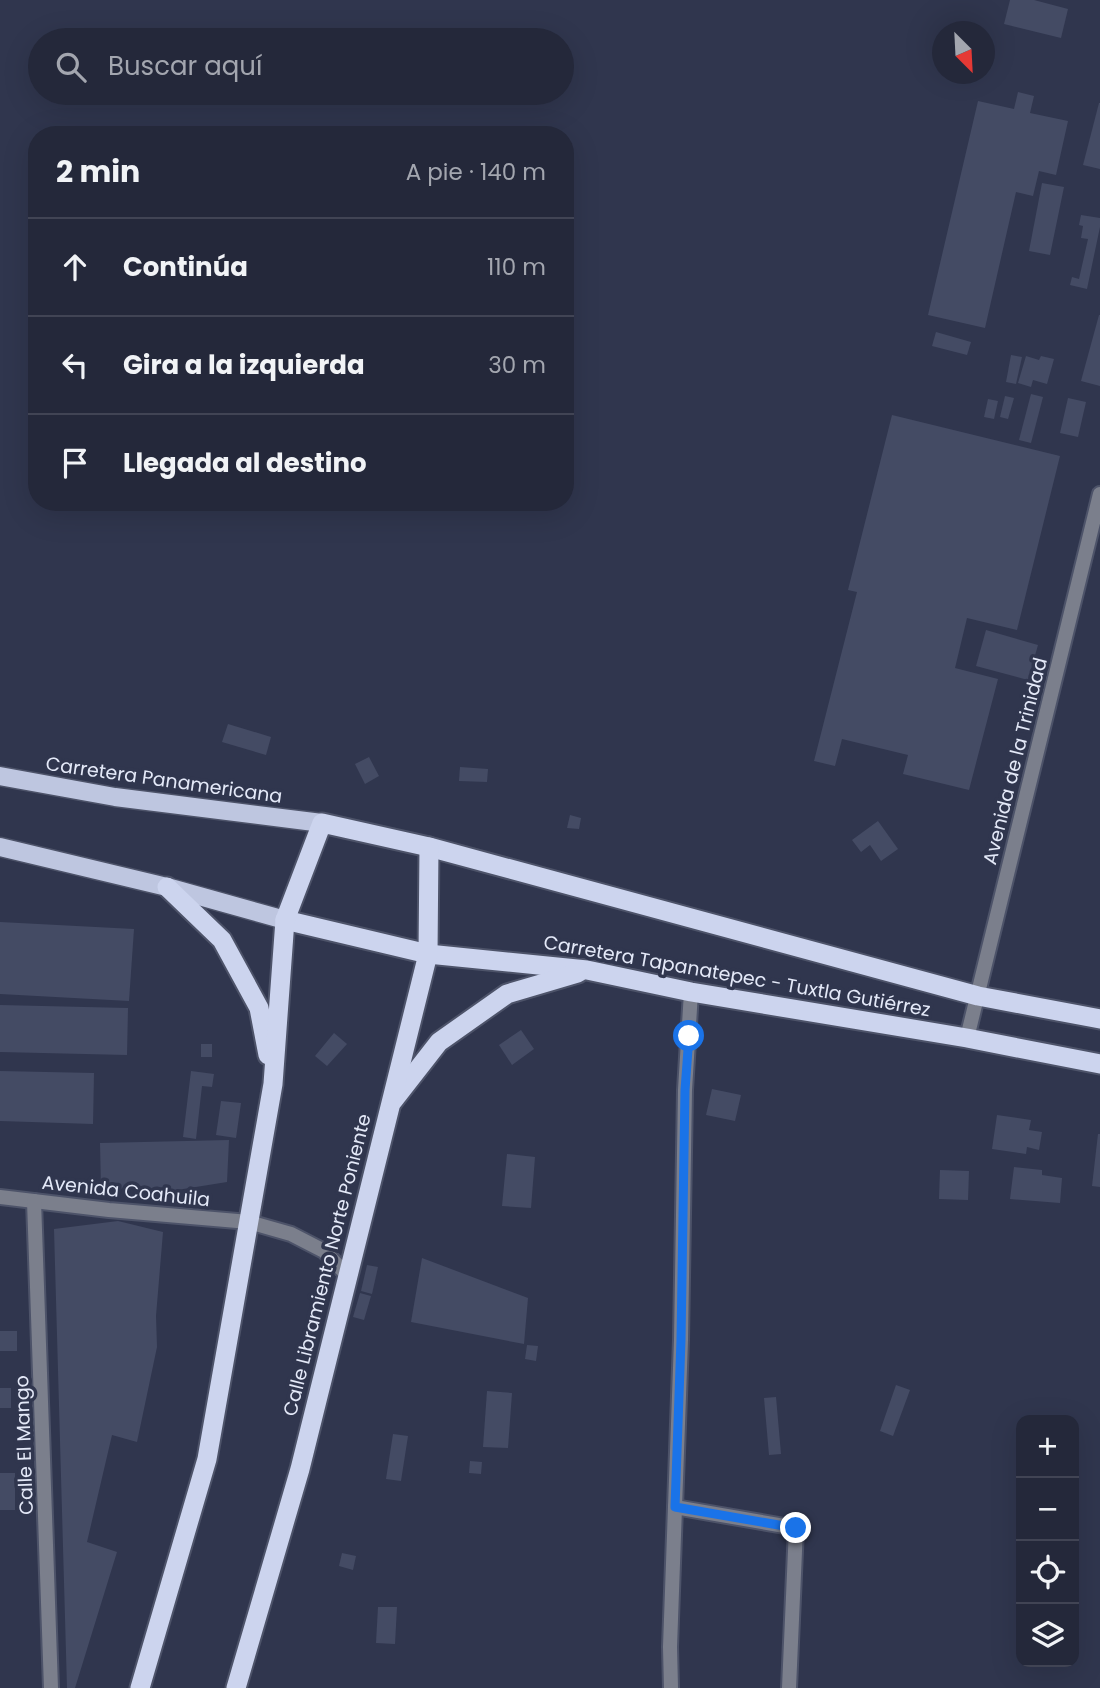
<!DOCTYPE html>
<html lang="es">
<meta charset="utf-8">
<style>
body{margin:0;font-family:Poppins,sans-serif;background:#303445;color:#f1f3f6}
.controls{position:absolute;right:21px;bottom:21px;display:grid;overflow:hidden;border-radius:14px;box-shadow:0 7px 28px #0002}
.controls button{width:63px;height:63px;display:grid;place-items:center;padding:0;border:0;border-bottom:2px solid #414454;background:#24283a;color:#f1f3f6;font:35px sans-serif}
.compass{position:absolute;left:932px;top:21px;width:63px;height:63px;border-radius:50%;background:#24283a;box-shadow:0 7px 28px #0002;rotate:156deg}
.stop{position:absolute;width:21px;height:21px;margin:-16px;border:5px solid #1a73e8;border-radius:50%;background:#fff}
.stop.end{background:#1a73e8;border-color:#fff;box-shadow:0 2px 7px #0008}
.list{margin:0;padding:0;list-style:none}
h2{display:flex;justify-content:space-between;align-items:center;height:91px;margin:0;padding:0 28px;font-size:30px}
h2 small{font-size:23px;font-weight:400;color:#a3a6af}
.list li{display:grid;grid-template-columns:46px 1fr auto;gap:21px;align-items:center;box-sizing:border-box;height:98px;padding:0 28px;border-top:2px solid #414454}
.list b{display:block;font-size:26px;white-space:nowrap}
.list em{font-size:23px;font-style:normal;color:#a3a6af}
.icon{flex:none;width:38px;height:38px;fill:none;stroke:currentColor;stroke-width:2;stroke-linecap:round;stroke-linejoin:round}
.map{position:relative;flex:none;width:1100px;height:1688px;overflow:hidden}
.search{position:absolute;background:#24283a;box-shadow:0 7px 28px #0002;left:28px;top:28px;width:546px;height:77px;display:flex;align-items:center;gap:18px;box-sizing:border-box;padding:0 24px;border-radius:38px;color:#a3a6af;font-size:26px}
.panel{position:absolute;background:#24283a;box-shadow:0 7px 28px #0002;left:28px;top:126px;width:546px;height:385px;border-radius:28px}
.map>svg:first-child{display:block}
.building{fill:#444b64}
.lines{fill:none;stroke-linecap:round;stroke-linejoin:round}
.service-casing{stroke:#4d5369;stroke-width:18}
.minor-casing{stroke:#4d5369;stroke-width:18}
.primary-casing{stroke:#4d5369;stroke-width:21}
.trunk-casing{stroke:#4d5369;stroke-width:23}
.service{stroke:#7b7f8c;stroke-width:14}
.minor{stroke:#7b7f8c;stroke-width:14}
.primary{stroke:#bec6e0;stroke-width:18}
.trunk{stroke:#ccd4ee;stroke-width:19}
.route{stroke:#1a73e8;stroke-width:9}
.labels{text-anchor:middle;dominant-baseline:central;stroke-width:7;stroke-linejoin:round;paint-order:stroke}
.street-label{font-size:19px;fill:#e4e9f8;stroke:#30364e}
</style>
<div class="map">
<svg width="1100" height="1688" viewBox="0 0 1100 1688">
<rect width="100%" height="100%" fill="#30364e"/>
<g class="building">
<polygon points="1010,0 1034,0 1068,9 1061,38 1004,24"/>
<polygon points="1018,92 1034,96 1030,113 1068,121 1056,175 1039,171 1033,196 1016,192 985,328 928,315 978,101 1014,109"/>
<polygon points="1099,103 1100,103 1100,169 1083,165"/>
<polygon points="1042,183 1064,187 1050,255 1029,251"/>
<polygon points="1081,215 1100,218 1100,227 1087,289 1070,285 1072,277 1079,279 1088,239 1081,238 1083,226 1079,225"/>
<polygon points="1099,315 1100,315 1100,386 1081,381"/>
<polygon points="936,332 971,342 967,355 932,346"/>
<polygon points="1011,355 1022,357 1016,384 1006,382"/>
<polygon points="1026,356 1039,360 1041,356 1054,359 1047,384 1033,380 1031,387 1018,383"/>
<polygon points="1031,394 1043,397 1031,443 1019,440"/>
<polygon points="1005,396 1014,398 1008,419 1000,417"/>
<polygon points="1068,398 1086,402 1078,437 1060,433"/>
<polygon points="988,399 998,401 994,419 984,417"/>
<polygon points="892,415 1060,456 1017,630 967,618 955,668 998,679 969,790 903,774 908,755 842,739 835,766 814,761 857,592 848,590"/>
<polygon points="986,630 1038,645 1028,680 976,666"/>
<polygon points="228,724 271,737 266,755 222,742"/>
<polygon points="369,757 379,776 365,784 355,764"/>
<polygon points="460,767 488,769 487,782 459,781"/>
<polygon points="570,815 581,818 579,829 567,828"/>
<polygon points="878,821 898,849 881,861 870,845 861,852 852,840"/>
<polygon points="0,922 134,929 129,1001 0,994"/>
<polygon points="0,1005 128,1008 127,1055 0,1052"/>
<polygon points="521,1030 534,1049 512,1065 499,1045"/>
<polygon points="334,1033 347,1044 327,1066 315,1056"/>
<rect x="201" y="1044" width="11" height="13"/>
<polygon points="0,1071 94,1073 93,1124 0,1121"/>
<polygon points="191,1071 214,1074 212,1087 202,1086 196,1139 183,1137"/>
<polygon points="712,1089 741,1095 735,1121 706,1115"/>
<polygon points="221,1101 241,1103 236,1138 216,1135"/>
<polygon points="997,1115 1031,1120 1029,1130 1042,1132 1039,1150 1027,1147 1026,1154 992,1149"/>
<polygon points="1098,1134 1100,1134 1100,1187 1092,1186"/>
<polygon points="229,1140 227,1182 177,1190 101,1188 100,1143"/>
<polygon points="507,1154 535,1157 531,1208 502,1206"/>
<polygon points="1014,1167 1042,1170 1042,1175 1062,1178 1060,1203 1010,1199"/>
<polygon points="940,1170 969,1171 968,1200 939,1199"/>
<polygon points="118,1221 163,1232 156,1316 157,1347 137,1442 112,1435 87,1542 117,1552 75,1688 67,1688 54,1229"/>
<polygon points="422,1258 528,1298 524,1344 411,1322"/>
<polygon points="367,1265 378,1267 372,1294 361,1291"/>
<polygon points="360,1293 371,1296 364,1320 353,1317"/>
<rect x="0" y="1331" width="17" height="20"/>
<polygon points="527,1345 538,1346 536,1361 525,1359"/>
<polygon points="896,1385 910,1390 893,1436 880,1431"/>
<rect x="0" y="1388" width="11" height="20"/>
<polygon points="487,1391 512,1393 508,1448 483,1447"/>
<polygon points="776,1397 781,1454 769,1455 764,1398"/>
<polygon points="393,1434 408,1436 401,1481 386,1479"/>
<polygon points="470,1461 482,1462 481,1474 469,1473"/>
<rect x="0" y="1473" width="15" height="37"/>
<polygon points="342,1553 356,1556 353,1570 339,1566"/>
<polygon points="378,1607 397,1607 395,1644 376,1643"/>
</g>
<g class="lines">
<defs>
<g id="service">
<polyline points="675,1507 796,1528 789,1688"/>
<polyline points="671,1688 670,1647 681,1340 685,1090 691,992"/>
</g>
<g id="minor">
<polyline points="967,1038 1100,494"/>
<polyline points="0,1197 109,1210 249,1222 291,1234 324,1251 348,1276"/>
<polyline points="34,1201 51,1688"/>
</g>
<g id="primary">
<polyline points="0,776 115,797 322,823"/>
<polyline points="0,847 167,887 285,920"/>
</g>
<g id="trunk">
<polyline points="167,887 222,940 259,1008 268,1055"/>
<polyline points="285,920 428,954 587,970 691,992 967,1038 1100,1064"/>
<polyline points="393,1101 439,1042 507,994 578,973"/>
<polyline points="140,1688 207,1459 273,1084 285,920 322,823 429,847 978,996 1100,1019"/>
<polyline points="236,1688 300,1469 428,954 429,847"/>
</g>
</defs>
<use href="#service" class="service-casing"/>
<use href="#minor" class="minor-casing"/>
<use href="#primary" class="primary-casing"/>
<use href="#trunk" class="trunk-casing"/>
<use href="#service" class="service"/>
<use href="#minor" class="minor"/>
<use href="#primary" class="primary"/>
<use href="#trunk" class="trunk"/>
</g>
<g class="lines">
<polyline class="route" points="689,1036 685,1090 681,1340 675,1507 796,1528"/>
</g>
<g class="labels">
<g class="street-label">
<text transform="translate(1015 761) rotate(-76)">Avenida de la Trinidad</text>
<text transform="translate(164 780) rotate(8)">Carretera Panamericana</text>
<text transform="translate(737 976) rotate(10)">Carretera Tapanatepec - Tuxtla Gutiérrez</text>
<text transform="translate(126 1191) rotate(6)">Avenida Coahuila</text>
<text transform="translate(327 1265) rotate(-76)">Calle Libramiento Norte Poniente</text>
<text transform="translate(24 1445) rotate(-92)">Calle El Mango</text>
</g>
</g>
</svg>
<div class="controls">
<button>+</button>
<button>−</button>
<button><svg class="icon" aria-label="locate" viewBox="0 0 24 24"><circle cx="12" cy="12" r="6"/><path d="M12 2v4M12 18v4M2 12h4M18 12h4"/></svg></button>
<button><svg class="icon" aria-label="layers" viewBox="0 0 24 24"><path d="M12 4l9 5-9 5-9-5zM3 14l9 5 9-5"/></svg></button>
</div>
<svg class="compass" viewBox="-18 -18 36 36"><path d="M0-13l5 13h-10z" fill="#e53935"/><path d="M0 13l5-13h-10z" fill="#a3a6af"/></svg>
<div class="stop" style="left:689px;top:1036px"></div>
<div class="stop end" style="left:796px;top:1528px"></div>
<div class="search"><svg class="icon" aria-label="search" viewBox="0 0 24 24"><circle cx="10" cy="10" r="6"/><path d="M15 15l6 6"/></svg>Buscar aquí</div>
<section class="panel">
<h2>2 min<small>A pie · 140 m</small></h2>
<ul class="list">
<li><svg class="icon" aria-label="ahead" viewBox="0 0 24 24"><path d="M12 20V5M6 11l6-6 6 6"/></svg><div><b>Continúa</b></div><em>110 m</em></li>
<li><svg class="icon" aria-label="left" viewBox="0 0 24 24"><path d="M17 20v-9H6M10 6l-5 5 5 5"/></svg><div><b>Gira a la izquierda</b></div><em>30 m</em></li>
<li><svg class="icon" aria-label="arrive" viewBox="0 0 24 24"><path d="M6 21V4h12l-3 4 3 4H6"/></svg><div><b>Llegada al destino</b></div></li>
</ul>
</section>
</div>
